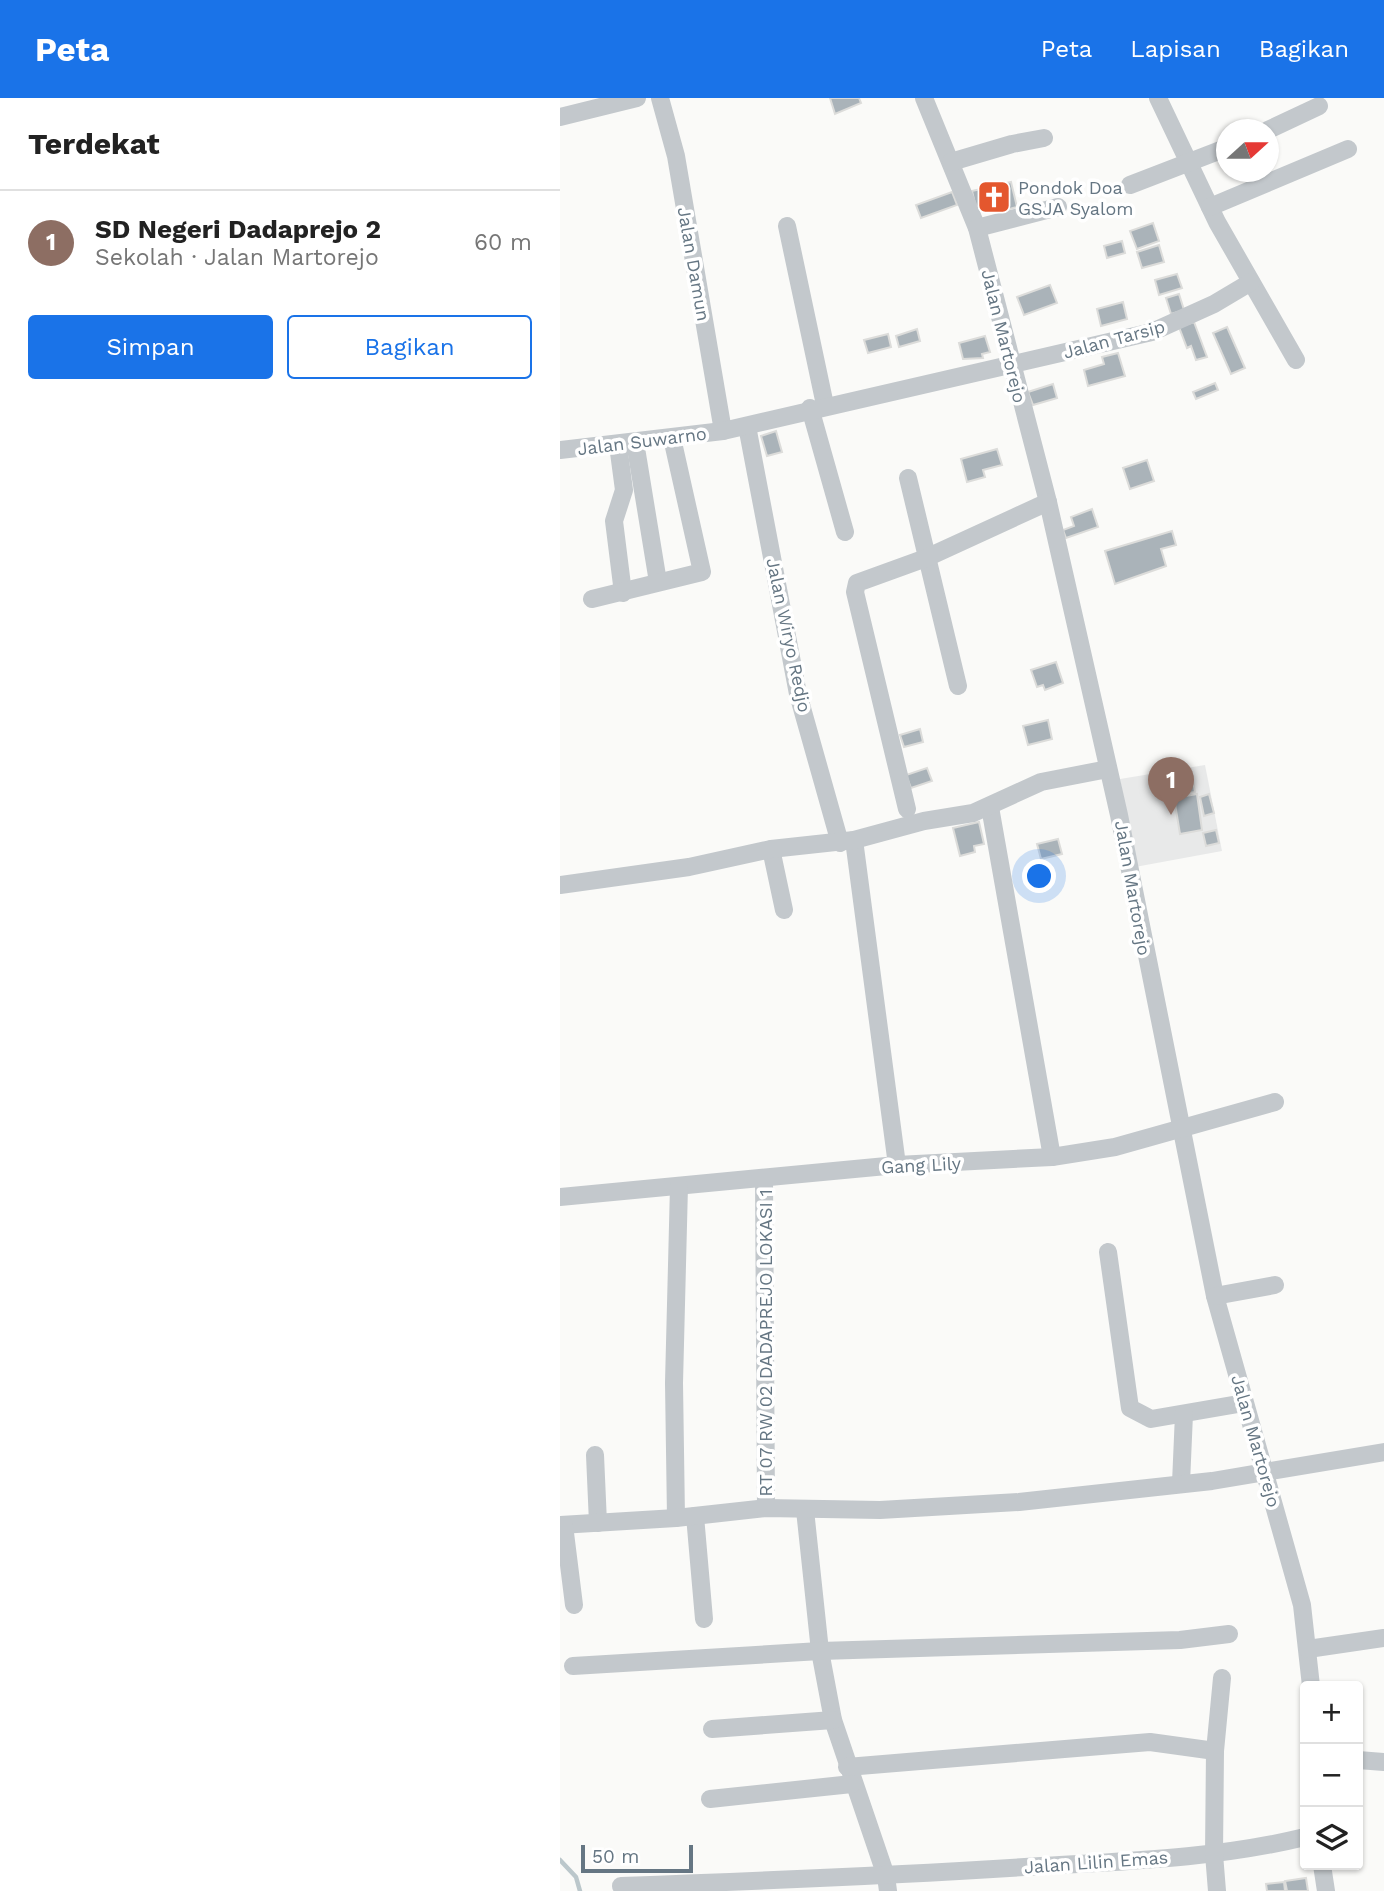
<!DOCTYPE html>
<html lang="id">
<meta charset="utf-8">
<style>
body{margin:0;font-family:"Work Sans",sans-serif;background:#f6f6f6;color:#222}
.controls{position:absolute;right:21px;bottom:21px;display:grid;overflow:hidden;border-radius:7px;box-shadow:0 2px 5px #0004}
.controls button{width:63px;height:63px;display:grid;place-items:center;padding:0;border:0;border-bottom:2px solid #e0e0e0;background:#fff;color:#222;font:35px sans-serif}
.compass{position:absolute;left:656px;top:21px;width:63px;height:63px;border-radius:50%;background:#fff;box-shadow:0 2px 5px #0004;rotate:69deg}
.scale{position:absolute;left:21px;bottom:18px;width:112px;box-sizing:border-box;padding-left:7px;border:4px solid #657683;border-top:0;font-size:19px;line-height:24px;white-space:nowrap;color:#657683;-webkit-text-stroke:5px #fff;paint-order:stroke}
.you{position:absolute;left:480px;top:779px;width:24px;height:24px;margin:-18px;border:5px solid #fff;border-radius:50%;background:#1a73e8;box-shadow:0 0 0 10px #1a73e833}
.badge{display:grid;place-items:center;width:46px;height:46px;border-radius:50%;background:#1a73e8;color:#fff;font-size:23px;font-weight:700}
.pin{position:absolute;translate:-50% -58px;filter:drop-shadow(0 2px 4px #0008)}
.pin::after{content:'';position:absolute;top:37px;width:24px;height:21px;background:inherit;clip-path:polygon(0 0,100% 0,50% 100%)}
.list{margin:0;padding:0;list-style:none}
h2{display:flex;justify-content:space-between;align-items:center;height:91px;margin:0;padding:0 28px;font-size:30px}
h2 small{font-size:23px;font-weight:400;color:#767676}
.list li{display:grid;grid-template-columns:46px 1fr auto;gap:21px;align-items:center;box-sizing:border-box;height:105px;padding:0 28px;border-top:2px solid #e0e0e0}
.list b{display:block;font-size:26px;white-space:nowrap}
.list p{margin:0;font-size:23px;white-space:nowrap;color:#767676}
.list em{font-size:23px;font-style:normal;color:#767676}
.actions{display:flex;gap:14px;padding:21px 28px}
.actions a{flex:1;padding:16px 0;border:2px solid #1a73e8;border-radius:7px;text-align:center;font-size:24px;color:#1a73e8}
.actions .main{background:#1a73e8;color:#fff}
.icon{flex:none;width:38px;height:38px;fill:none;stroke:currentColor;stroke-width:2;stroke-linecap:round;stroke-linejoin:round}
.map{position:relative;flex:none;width:824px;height:1793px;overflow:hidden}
header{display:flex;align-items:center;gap:42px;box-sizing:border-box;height:98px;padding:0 35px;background:#1a73e8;color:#fff}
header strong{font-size:33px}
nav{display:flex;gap:38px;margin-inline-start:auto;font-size:24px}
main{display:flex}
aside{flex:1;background:#fff}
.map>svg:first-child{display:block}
.built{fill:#e8e9e9}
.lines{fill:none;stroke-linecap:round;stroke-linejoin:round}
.stream{stroke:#bbc7cb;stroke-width:4.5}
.building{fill:#aab3b9;stroke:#dcdcda;stroke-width:2}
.street{stroke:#c3c8cc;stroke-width:18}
.labels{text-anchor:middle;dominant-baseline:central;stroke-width:7;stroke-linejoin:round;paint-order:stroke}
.poi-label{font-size:18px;fill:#657683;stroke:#fff;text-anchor:start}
.street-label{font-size:18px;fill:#657683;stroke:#fff}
</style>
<header>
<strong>Peta</strong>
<nav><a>Peta</a><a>Lapisan</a><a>Bagikan</a></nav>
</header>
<main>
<aside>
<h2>Terdekat<small></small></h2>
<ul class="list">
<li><span class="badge" style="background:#8d6e63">1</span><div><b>SD Negeri Dadaprejo 2</b><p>Sekolah · Jalan Martorejo</p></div><em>60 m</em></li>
</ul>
<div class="actions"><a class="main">Simpan</a><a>Bagikan</a></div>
</aside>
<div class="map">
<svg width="824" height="1793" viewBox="0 0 824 1793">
<rect width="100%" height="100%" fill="#fafaf8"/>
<polygon class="built" points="645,667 662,753 575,769 560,681"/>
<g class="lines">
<polyline class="stream" points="0,1762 16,1779 20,1793"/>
</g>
<g class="building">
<polygon points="270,0 299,0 301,5 275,16"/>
<polygon points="451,84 457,109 438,114 436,105 416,110 412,93"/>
<polygon points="392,94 397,107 361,120 356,107"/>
<polygon points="593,125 599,143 577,151 570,133"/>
<polygon points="562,143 565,155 547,160 544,148"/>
<polygon points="599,147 604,164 582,170 577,154"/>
<polygon points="617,176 622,190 599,197 595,182"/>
<polygon points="490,187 497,205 464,217 457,199"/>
<polygon points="619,196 624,212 611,216 606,200"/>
<polygon points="563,204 567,221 541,228 537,211"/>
<polygon points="634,224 647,259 636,262 631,248 627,250 619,229"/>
<polygon points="667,229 685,270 671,276 653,235"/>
<polygon points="357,231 360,243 339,249 336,238"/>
<polygon points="328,236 331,249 308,255 304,242"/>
<polygon points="425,238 430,254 422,256 423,260 403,261 399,245"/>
<polygon points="558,255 565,278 528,288 524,272 544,266 542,259"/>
<polygon points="655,285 658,292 636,301 633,294"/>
<polygon points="493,286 497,300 473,307 468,294"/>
<polygon points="216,333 222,354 207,358 201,338"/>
<polygon points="437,351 442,367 423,372 425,379 407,384 401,361"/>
<polygon points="587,362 594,383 570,391 563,370"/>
<polygon points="532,411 538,429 506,440 503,432 514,428 511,419"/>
<polygon points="612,433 616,447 601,451 606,468 555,486 545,453"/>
<polygon points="496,564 503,585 485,592 483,587 477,589 471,572"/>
<polygon points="488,622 492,641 468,647 463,628"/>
<polygon points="360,631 363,644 344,649 340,637"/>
<polygon points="367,670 372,683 351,690 346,677"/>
<polygon points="631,671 635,694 599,700 595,677"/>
<polygon points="637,696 642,732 620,736 614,700"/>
<polygon points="649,696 654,715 644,718 640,699"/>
<polygon points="419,724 424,746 414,748 415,754 400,758 393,730"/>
<polygon points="656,732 659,745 646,748 643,735"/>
<polygon points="498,741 502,756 481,761 477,746"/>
<polygon points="746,1780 748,1793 727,1793 725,1783"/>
<polygon points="724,1784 725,1793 707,1793 706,1786"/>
</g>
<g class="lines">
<g class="street">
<polyline points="100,0 116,58 163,333"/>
<polyline points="364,0 417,130 488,404 559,717 655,1198 742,1507 751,1588"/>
<polyline points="598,0 657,124 736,262"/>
<polyline points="0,19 77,0"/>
<polyline points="708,32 759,8"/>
<polyline points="391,64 452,46 484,40"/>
<polyline points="570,87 666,50"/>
<polyline points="650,109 788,51"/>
<polyline points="227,128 265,307"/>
<polyline points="417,130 498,109"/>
<polyline points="250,310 285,434"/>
<polyline points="187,328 238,596 280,745"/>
<polyline points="75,344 98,484"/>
<polyline points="58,347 64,392 54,423 63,495"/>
<polyline points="0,352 163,333 592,234 654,206 691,184"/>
<polyline points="348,380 398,588"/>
<polyline points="32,501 142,474 112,340"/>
<polyline points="430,709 492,1059"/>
<polyline points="347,711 295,494 297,485 366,460 488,404"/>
<polyline points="294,742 337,1067"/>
<polyline points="211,751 224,812"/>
<polyline points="0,787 129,769 211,751 294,742 364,723 413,715 481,684 548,671"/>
<polyline points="204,1080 206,1410"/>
<polyline points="0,1099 337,1067 492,1059 555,1049 715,1004"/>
<polyline points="548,1154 570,1310 591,1321 684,1305"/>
<polyline points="655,1198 715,1187"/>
<polyline points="35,1357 38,1425"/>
<polyline points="621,1385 624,1316"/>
<polyline points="245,1412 260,1553 273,1622 326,1778 328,1793"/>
<polyline points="135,1418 144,1521"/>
<polyline points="116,1420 114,1285 119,1088"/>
<polyline points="0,1427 116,1420 206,1410 320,1412 459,1404 652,1383 824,1354"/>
<polyline points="4,1427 14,1507"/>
<polyline points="748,1551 824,1540"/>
<polyline points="13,1568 260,1553 620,1542 669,1536"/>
<polyline points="152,1631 273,1622"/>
<polyline points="798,1662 824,1664"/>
<polyline points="287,1669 590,1644 655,1653"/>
<polyline points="150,1701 292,1686"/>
<polyline points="762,1767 766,1793"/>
<path d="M61 1788C201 1783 341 1777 481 1768 569 1763 659 1760 745 1739"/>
<polyline points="657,1793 654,1756 655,1653 662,1580"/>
</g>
</g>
<defs>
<symbol id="church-square" viewBox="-11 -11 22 22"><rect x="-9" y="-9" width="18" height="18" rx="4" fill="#e4572e" stroke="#fff"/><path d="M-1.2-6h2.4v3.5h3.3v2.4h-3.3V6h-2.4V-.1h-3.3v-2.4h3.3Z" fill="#fff"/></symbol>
</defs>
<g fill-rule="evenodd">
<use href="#church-square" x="415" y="80" width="38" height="38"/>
</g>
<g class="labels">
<g class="poi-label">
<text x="458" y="89">Pondok Doa<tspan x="458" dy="21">GSJA Syalom</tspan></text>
</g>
<g class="street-label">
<text transform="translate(134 166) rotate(80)">Jalan Damun</text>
<text transform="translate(444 238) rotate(76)">Jalan Martorejo</text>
<text transform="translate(554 241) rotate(-15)">Jalan Tarsip</text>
<text transform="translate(82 343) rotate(-7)">Jalan Suwarno</text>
<text transform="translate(229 537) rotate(78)">Jalan Wiryo Redjo</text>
<text transform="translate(573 790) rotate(80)">Jalan Martorejo</text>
<text transform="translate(361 1067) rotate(-3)">Gang Lily</text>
<text transform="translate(205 1245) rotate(-90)">RT 07 RW 02 DADAPREJO LOKASI 1</text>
<text transform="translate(696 1343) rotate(74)">Jalan Martorejo</text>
<text transform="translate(536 1764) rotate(-4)">Jalan Lilin Emas</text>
</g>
</g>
</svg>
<div class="controls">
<button>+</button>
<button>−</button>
<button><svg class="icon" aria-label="layers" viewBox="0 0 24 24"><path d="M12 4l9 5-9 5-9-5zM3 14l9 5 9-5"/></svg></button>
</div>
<svg class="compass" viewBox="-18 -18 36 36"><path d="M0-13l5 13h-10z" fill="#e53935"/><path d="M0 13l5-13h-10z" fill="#767676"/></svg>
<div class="scale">50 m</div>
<div class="you"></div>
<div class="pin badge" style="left:611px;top:717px;background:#8d6e63">1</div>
</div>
</main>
